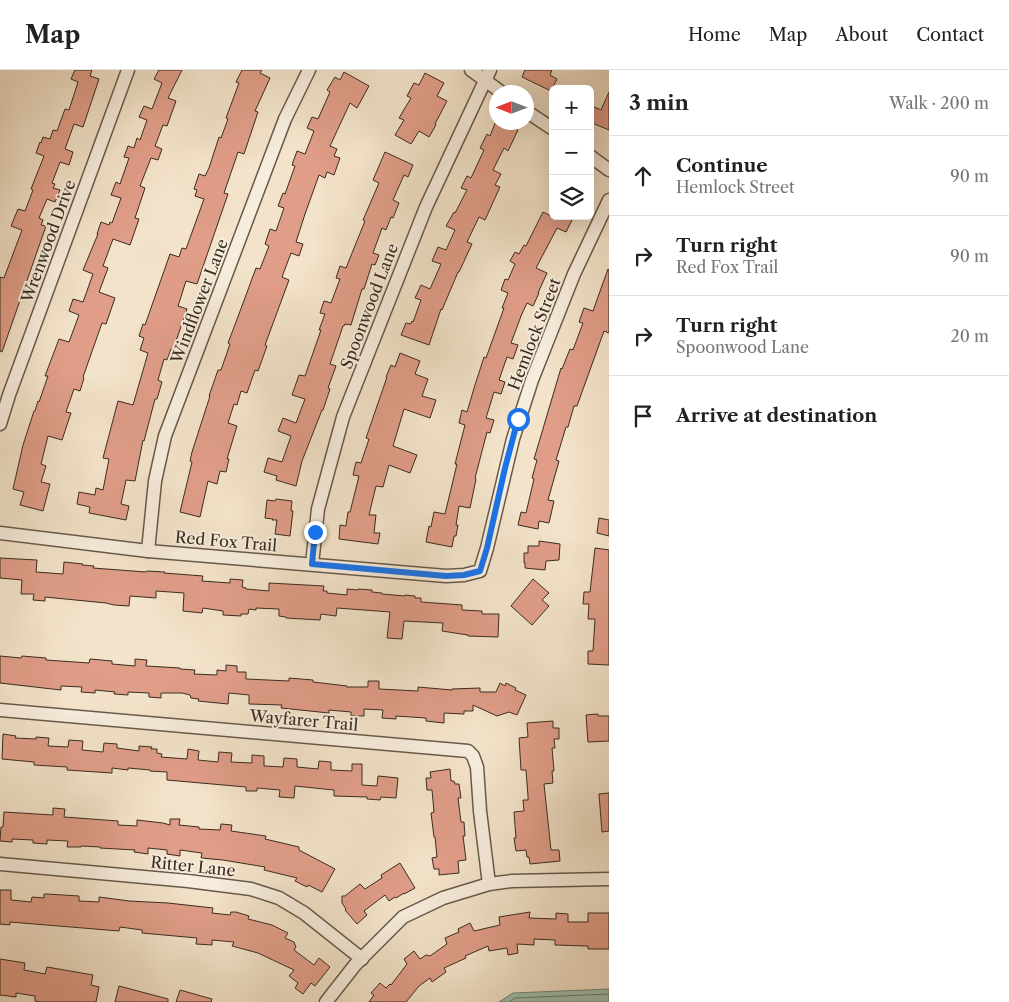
<!DOCTYPE html>
<meta charset="utf-8">
<style>
body{margin:0;font-family:"Libre Caslon Text",serif;background:#f6f6f6;color:#222}
.controls{position:absolute;right:15px;top:15px;display:grid;overflow:hidden;border-radius:8px;box-shadow:0 5px 20px #0002}
.controls button{width:45px;height:45px;display:grid;place-items:center;padding:0;border:0;border-bottom:1px solid #e0e0e0;background:#fff;color:#222;font:25px sans-serif}
.compass{position:absolute;left:489px;top:15px;width:45px;height:45px;border-radius:50%;background:#fff;box-shadow:0 5px 20px #0002;rotate:270deg}
.stop{position:absolute;width:15px;height:15px;margin:-11px;border:4px solid #1a73e8;border-radius:50%;background:#fff}
.stop.end{background:#1a73e8;border-color:#fff;box-shadow:0 1px 5px #0008}
.list{margin:0;padding:0;list-style:none}
h2{display:flex;justify-content:space-between;align-items:center;height:65px;margin:0;padding:0 20px;font-size:21px}
h2 small{font-size:16px;font-weight:400;color:#767676}
.list li{display:grid;grid-template-columns:32px 1fr auto;gap:15px;align-items:center;box-sizing:border-box;height:80px;padding:0 20px;border-top:1px solid #e0e0e0}
.list b{display:block;font-size:19px;white-space:nowrap}
.list p{margin:0;font-size:16px;white-space:nowrap;color:#767676}
.list em{font-size:16px;font-style:normal;color:#767676}
.icon{flex:none;width:28px;height:28px;fill:none;stroke:currentColor;stroke-width:2;stroke-linecap:round;stroke-linejoin:round}
.map{position:relative;flex:none;width:609px;height:932px;overflow:hidden}
header{display:flex;align-items:center;gap:30px;box-sizing:border-box;height:70px;padding:0 25px;background:#fff;border-bottom:1px solid #e0e0e0}
header strong{font-size:24px}
nav{display:flex;gap:28px;margin-inline-start:auto;font-size:18px}
main{display:flex}
aside{flex:1;background:#fff}
.map>svg:first-child{display:block}
.water{fill:#9dbfb0;stroke:#758476}
.lines{fill:none;stroke-linecap:round;stroke-linejoin:round}
.shore{stroke:#6b7668;stroke-width:1}
.building{fill:#e09d88;stroke:#392c20}
.minor-casing{stroke:#685a4a;stroke-width:15}
.minor{stroke:#f7eddd;stroke-width:12}
.route{stroke:#1a73e8;stroke-width:6}
.labels{text-anchor:middle;dominant-baseline:central;stroke-width:4;stroke-linejoin:round;paint-order:stroke}
.street-label{font-size:16px;fill:#392c20;stroke:#f7eddd}
</style>
<header>
<strong>Map</strong>
<nav><a>Home</a><a>Map</a><a>About</a><a>Contact</a></nav>
</header>
<main>
<div class="map">
<svg width="609" height="932" viewBox="0 0 609 932">
<rect width="100%" height="100%" fill="#f3e3ca"/>
<filter id="stains"><feTurbulence type="fractalNoise" baseFrequency=".004" numOctaves="4"/><feColorMatrix values="0 0 0 0 .2 0 0 0 0 .09 0 0 0 0 .02 0 0 0 .5 -.17"/></filter>
<radialGradient id="worn" r=".72"><stop offset=".6" stop-color="#630" stop-opacity="0"/><stop offset="1" stop-color="#630" stop-opacity=".3"/></radialGradient>
<polygon class="water" points="609,919 609,932 499,932 513,923"/>
<g class="lines">
<polyline class="shore" points="509,932 515,928 609,924"/>
</g>
<g class="building">
<polygon points="75,0 92,0 90,6 99,9 83,57 74,54 65,79 73,82 69,95 60,92 52,113 55,114 53,118 60,120 55,132 47,129 39,148 43,150 41,155 46,156 2,282 0,281 0,207 4,208 22,160 11,156 18,139 25,141 33,120 31,119 44,86 36,83 40,72 41,73 43,67 50,69 53,60 57,61 65,39 69,40 78,12 71,9"/>
<polygon points="159,0 182,0 168,28 176,31 167,56 163,55 155,76 162,79 158,90 151,88 140,116 145,118 135,148 139,149 130,175 113,169 103,196 108,198 99,222 115,228 106,254 102,253 83,307 84,308 80,321 74,319 66,342 71,343 62,370 48,366 41,394 46,396 41,412 50,414 43,441 20,435 24,422 13,419 23,375 34,341 35,341 38,331 39,332 48,306 45,306 59,269 69,272 79,245 69,241 73,229 83,232 93,204 83,200 98,164 97,164 101,152 109,155 110,152 112,153 121,128 111,125 116,112 120,114 129,88 124,87 128,76 134,78 137,68 140,70 147,50 139,47 144,36 152,39 162,13 154,9"/>
<polygon points="242,0 262,0 260,3 270,8 255,41 258,42 244,84 238,82 224,123 228,124 197,214 186,211 178,236 187,239 173,280 171,279 167,290 164,289 158,310 162,312 157,329 155,329 144,371 143,370 135,411 126,410 121,434 129,436 126,450 89,443 90,437 77,434 79,422 95,425 96,418 103,420 109,389 103,388 118,331 133,335 148,283 140,280 144,268 139,266 143,254 145,255 170,184 179,187 182,178 186,179 204,129 195,126 197,120 194,119 199,104 205,106 209,98 219,67 221,68 228,49 226,48 239,13 236,12"/>
<polygon points="525,0 552,0 550,5 557,9 551,21 522,7"/>
<polygon points="344,2 369,16 357,38 350,33 330,76 337,79 334,86 340,88 334,105 327,102 325,108 319,105 305,144 296,172 303,174 299,186 291,183 282,207 289,210 265,275 267,276 258,301 255,300 247,323 241,321 237,335 234,334 228,353 237,356 227,389 229,389 226,402 220,401 217,414 208,411 200,447 180,442 192,392 190,391 192,382 210,326 209,326 218,300 221,300 230,274 228,273 236,252 256,198 260,199 269,176 265,174 270,159 276,161 284,138 278,136 283,123 285,124 295,96 292,95 297,81 305,84 314,61 307,58 312,47 318,49 330,22 327,20 335,7 340,10"/>
<polygon points="425,3 444,13 437,26 447,31 435,54 436,55 429,67 419,61 411,74 395,65 404,50 399,48 411,28 407,26 414,13 419,15"/>
<polygon points="609,22 609,60 590,52 590,35 601,40"/>
<polygon points="496,51 496,52 503,52 518,60 508,81 504,78 493,100 501,104 495,115 500,117 485,150 479,147 467,172 472,174 459,202 458,202 442,240 441,239 429,275 401,265 406,253 411,254 412,251 413,252 421,230 415,228 421,215 430,219 441,194 432,191 438,177 446,180 455,160 446,156 454,142 455,143 467,120 461,118 467,106 471,108 484,80 480,78 487,64 490,66"/>
<polygon points="385,82 413,95 408,107 404,105 393,130 399,133 393,148 391,147 386,160 382,158 373,183 379,185 375,195 372,194 364,219 362,219 351,255 345,254 344,256 343,256 330,294 336,296 328,318 330,319 323,340 322,340 302,391 296,416 276,410 277,406 264,402 268,388 282,392 291,366 278,361 283,348 296,353 305,329 292,325 299,305 305,306 321,260 319,260 325,244 320,243 324,231 331,233 340,209 336,208 340,196 346,198 365,151 363,150 379,113 373,110"/>
<polygon points="543,142 551,146 565,146 572,150 566,162 557,158 536,198 547,203 538,223 539,223 533,236 527,233 521,246 511,273 518,275 513,289 507,287 499,310 505,312 501,324 494,322 486,348 494,350 490,363 487,362 475,408 476,409 470,438 459,436 456,455 458,455 456,466 454,466 452,477 426,472 429,456 431,457 434,442 445,444 457,394 455,394 465,355 459,353 462,340 467,342 475,315 484,287 486,288 504,238 502,238 508,223 501,220 505,209 508,210 515,194 510,191 515,182 519,184 524,175 526,176"/>
<polygon points="608,199 609,200 609,263 604,261 577,336 574,336 568,357 566,357 556,390 559,391 548,430 554,431 549,453 539,451 538,459 518,455 521,442 526,443 534,409 532,408 537,390 534,389 561,298 562,299 570,279 573,280 583,253 579,252 584,238 593,241"/>
<polygon points="400,283 420,291 415,304 428,309 422,326 436,330 430,348 404,339 393,376 417,385 410,403 389,395 383,417 376,416 369,445 376,445 374,463 380,463 378,474 339,469 340,455 346,456 348,442 350,442 359,406 353,405 356,392 361,393 369,369 366,368 387,307 386,307 391,295 395,297"/>
<polygon points="276,429 292,431 291,441 293,441 290,466 275,464 277,450 272,450 273,449 265,448 267,430 275,431"/>
<polygon points="599,448 609,450 609,466 597,463"/>
<polygon points="539,471 560,474 559,490 546,491 545,500 525,498 525,493 524,493 524,483 528,483 528,476 539,476"/>
<polygon points="595,478 609,480 609,595 588,594 588,581 593,581 595,549 588,549 589,534 583,534 584,522 590,522"/>
<polygon points="0,488 37,490 36,502 63,504 64,492 83,494 82,495 94,496 93,498 146,502 147,501 165,502 164,503 203,506 202,511 230,513 230,509 243,510 242,517 246,518 246,519 269,521 269,513 324,516 323,521 327,521 327,523 347,525 347,519 358,520 358,519 372,520 372,522 382,523 382,524 405,526 405,525 415,526 415,528 421,528 421,532 462,535 462,540 482,541 482,544 499,544 498,567 468,566 468,565 442,561 443,553 404,551 402,569 387,568 390,542 337,538 336,546 321,544 320,550 286,548 286,547 279,546 279,539 256,538 256,540 249,539 248,544 241,544 241,546 223,545 223,541 203,538 202,543 183,541 184,523 156,521 156,528 130,526 129,536 114,535 106,533 45,527 45,531 33,530 34,524 21,524 22,510 0,508"/>
<polygon points="533,509 549,523 542,530 549,536 532,555 511,536"/>
<polygon points="0,586 21,588 22,586 46,588 46,590 89,593 90,589 112,591 112,594 135,596 135,589 147,590 146,596 180,598 180,599 195,600 194,604 217,605 217,600 226,601 226,595 237,596 237,602 246,602 246,609 289,611 289,608 313,610 313,612 347,616 347,617 368,617 368,611 379,611 379,619 418,621 418,617 452,620 452,619 480,618 480,622 496,622 500,613 505,616 506,613 516,618 515,620 526,625 517,645 509,642 497,646 473,635 473,641 464,641 464,644 444,643 444,653 426,651 426,648 396,646 396,649 382,648 383,640 364,639 364,646 351,646 351,642 329,640 329,643 281,638 282,635 249,634 249,625 229,623 228,634 198,631 199,629 191,628 190,625 182,623 161,623 161,628 149,627 149,623 128,622 128,625 114,624 115,622 95,620 95,623 81,622 82,617 61,616 61,620 0,613"/>
<polygon points="598,644 598,646 609,646 609,671 588,672 586,645"/>
<polygon points="553,651 553,658 559,658 559,669 554,669 555,678 552,678 554,701 552,701 553,713 544,714 551,780 559,780 560,791 530,794 529,787 527,787 526,780 516,781 514,768 516,768 514,742 524,741 523,730 528,730 528,726 526,700 521,700 519,668 528,667 527,653"/>
<polygon points="3,664 16,666 15,668 36,669 36,667 49,668 48,676 68,677 69,670 83,671 82,680 103,682 104,673 117,674 117,678 139,681 139,676 152,677 151,679 157,679 157,683 162,684 161,687 187,689 188,679 199,681 198,690 218,692 219,682 232,683 231,692 252,693 252,685 264,686 264,696 283,697 284,688 297,689 297,697 318,699 319,691 331,692 331,700 352,701 352,694 362,694 362,715 377,716 378,706 398,708 396,728 381,727 380,730 367,729 367,727 334,726 334,720 295,716 294,728 279,727 280,720 257,718 257,721 246,721 246,717 167,710 167,702 150,701 150,700 128,698 128,700 112,698 112,703 67,700 67,697 34,695 34,692 2,689"/>
<polygon points="450,699 451,711 454,711 455,714 459,714 461,728 458,728 461,752 464,752 465,766 463,766 466,790 458,791 459,803 439,805 439,799 434,799 432,788 437,787 435,767 434,767 431,743 434,742 432,720 427,720 426,708 431,708 430,702"/>
<polygon points="609,723 609,761 602,762 599,724"/>
<polygon points="53,738 65,739 64,747 118,751 118,755 137,756 137,750 163,753 170,755 170,749 180,749 179,755 199,757 199,759 220,760 221,754 232,755 231,761 266,766 265,769 299,777 299,780 335,799 322,822 308,815 307,817 295,811 297,808 264,800 265,797 223,790 201,788 202,783 180,780 180,786 167,784 167,780 148,778 148,784 134,782 135,780 100,778 100,777 81,776 81,777 67,777 68,771 47,770 47,774 33,773 33,770 12,769 12,772 0,771 1,757 3,757 4,742 53,745"/>
<polygon points="400,793 415,818 404,824 404,823 396,828 395,827 389,831 385,825 364,841 367,845 357,854 345,840 346,839 342,833 342,826 345,826 360,814 365,819 382,808 381,805"/>
<polygon points="0,820 11,820 11,830 31,832 32,827 44,828 44,824 47,824 79,826 79,831 99,832 99,827 129,831 168,833 213,838 212,843 230,845 231,842 236,842 249,846 248,849 272,855 288,863 285,868 294,872 296,877 294,880 314,895 319,888 330,897 315,916 311,913 303,924 295,918 298,913 289,906 294,900 258,883 232,876 234,872 212,870 212,875 196,874 197,868 142,863 142,860 120,857 119,861 10,852 10,855 0,854"/>
<polygon points="530,842 529,848 556,849 556,843 568,844 568,852 588,852 588,843 609,843 609,879 588,879 588,876 555,875 555,870 534,869 534,875 517,874 518,883 508,885 507,878 489,881 488,876 465,886 466,888 444,898 446,902 432,912 430,908 419,916 406,932 369,932 374,925 371,923 380,913 386,918 390,914 391,915 407,894 404,889 414,881 420,889 426,885 430,886 447,874 445,868 459,862 458,859 470,853 474,861 500,855 499,847"/>
<polygon points="0,889 25,893 24,900 45,904 47,897 93,905 91,915 99,917 96,932 40,932 35,931 35,926 16,923 16,927 0,925"/>
<polygon points="119,916 168,929 168,932 115,932"/>
<polygon points="180,920 212,929 211,932 176,932"/>
</g>
<g class="lines">
<defs>
<g id="minor">
<polyline points="471,0 501,22"/>
<polyline points="526,41 553,59"/>
<polyline points="590,86 609,100"/>
<polyline points="0,354 9,325 128,0"/>
<polyline points="0,463 148,481 446,506 464,505 480,501 487,478 513,369 532,310 574,204 609,130"/>
<polyline points="148,481 155,411 165,366 285,49 309,0"/>
<polyline points="312,494 318,439 343,347 426,137 490,0"/>
<polyline points="0,640 468,681 473,686 477,697 480,741 489,814"/>
<polyline points="0,794 188,811 251,819 279,828 304,843 362,889"/>
<polyline points="326,932 355,895 403,847 443,828 489,814 512,811 609,809"/>
</g>
</defs>
<use href="#minor" class="minor-casing"/>
<use href="#minor" class="minor"/>
</g>
<g class="lines">
<polyline class="route" points="315,462 312,494 446,506 464,505 480,501 487,478 505,398 518,349"/>
</g>
<g class="labels">
<g class="street-label">
<text transform="translate(48 171) rotate(-70)">Wrenwood Drive</text>
<text transform="translate(199 231) rotate(-69)">Windflower Lane</text>
<text transform="translate(369 236) rotate(-69)">Spoonwood Lane</text>
<text transform="translate(534 264) rotate(-69)">Hemlock Street</text>
<text transform="translate(226 471) rotate(5)">Red Fox Trail</text>
<text transform="translate(304 650) rotate(5)">Wayfarer Trail</text>
<text transform="translate(193 796) rotate(6)">Ritter Lane</text>
</g>
</g>
<rect width="100%" height="100%" filter="url(#stains)"/>
<rect width="100%" height="100%" fill="url(#worn)"/>
</svg>
<div class="controls">
<button>+</button>
<button>−</button>
<button><svg class="icon" aria-label="layers" viewBox="0 0 24 24"><path d="M12 4l9 5-9 5-9-5zM3 14l9 5 9-5"/></svg></button>
</div>
<svg class="compass" viewBox="-18 -18 36 36"><path d="M0-13l5 13h-10z" fill="#e53935"/><path d="M0 13l5-13h-10z" fill="#767676"/></svg>
<div class="stop" style="left:518px;top:349px"></div>
<div class="stop end" style="left:315px;top:462px"></div>
</div>
<aside>
<h2>3 min<small>Walk · 200 m</small></h2>
<ul class="list">
<li><svg class="icon" aria-label="ahead" viewBox="0 0 24 24"><path d="M12 20V5M6 11l6-6 6 6"/></svg><div><b>Continue</b><p>Hemlock Street</p></div><em>90 m</em></li>
<li><svg class="icon" aria-label="right" viewBox="0 0 24 24"><path d="M7 20v-9h11M14 6l5 5-5 5"/></svg><div><b>Turn right</b><p>Red Fox Trail</p></div><em>90 m</em></li>
<li><svg class="icon" aria-label="right" viewBox="0 0 24 24"><path d="M7 20v-9h11M14 6l5 5-5 5"/></svg><div><b>Turn right</b><p>Spoonwood Lane</p></div><em>20 m</em></li>
<li><svg class="icon" aria-label="arrive" viewBox="0 0 24 24"><path d="M6 21V4h12l-3 4 3 4H6"/></svg><div><b>Arrive at destination</b></div></li>
</ul>
</aside>
</main>
